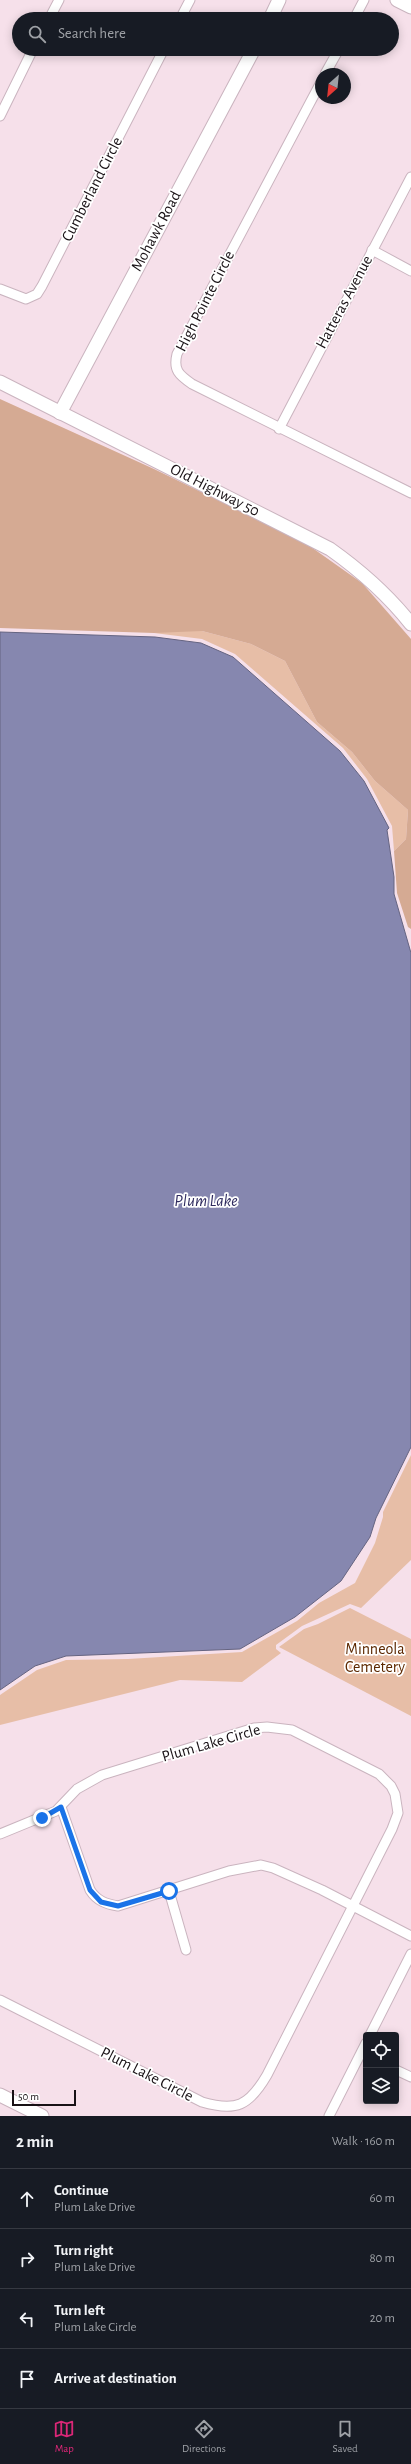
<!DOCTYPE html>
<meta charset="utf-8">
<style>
body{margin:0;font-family:"Alegreya Sans",sans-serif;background:#20242c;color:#f1f3f6}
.controls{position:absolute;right:12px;bottom:12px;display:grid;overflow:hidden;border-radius:4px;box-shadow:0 2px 10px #0003}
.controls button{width:36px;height:36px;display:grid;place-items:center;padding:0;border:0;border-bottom:1px solid #363941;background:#171b24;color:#f1f3f6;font:20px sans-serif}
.compass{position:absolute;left:315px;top:68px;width:36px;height:36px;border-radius:50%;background:#171b24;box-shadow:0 2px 10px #0003;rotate:207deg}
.scale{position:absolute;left:12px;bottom:10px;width:64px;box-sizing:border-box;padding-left:4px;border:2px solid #181115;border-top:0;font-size:11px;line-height:14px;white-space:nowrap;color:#181115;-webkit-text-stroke:3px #fff;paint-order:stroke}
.stop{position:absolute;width:12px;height:12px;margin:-9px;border:3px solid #1a73e8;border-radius:50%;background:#fff}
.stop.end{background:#1a73e8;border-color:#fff;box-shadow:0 1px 4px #0008}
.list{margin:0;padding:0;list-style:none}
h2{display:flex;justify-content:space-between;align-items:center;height:52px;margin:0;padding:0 16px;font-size:17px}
h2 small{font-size:13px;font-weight:400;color:#9ea1a6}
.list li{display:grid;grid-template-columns:26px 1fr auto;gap:12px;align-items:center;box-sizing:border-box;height:60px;padding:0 16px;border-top:1px solid #363941}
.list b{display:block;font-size:15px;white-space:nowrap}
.list p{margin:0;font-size:13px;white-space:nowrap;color:#9ea1a6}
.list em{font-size:13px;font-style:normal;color:#9ea1a6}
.icon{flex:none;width:22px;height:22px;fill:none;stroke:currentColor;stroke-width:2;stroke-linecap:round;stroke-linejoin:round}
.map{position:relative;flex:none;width:411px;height:2116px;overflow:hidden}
.search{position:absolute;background:#171b24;box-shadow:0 2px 10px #0003;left:12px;right:12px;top:12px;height:44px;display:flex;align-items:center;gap:10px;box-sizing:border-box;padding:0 14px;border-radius:22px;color:#9ea1a6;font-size:15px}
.sheet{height:292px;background:#171b24}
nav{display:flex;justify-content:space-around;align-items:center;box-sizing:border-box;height:56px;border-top:1px solid #363941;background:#171b24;font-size:11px;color:#9ea1a6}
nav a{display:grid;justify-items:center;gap:2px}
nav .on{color:#db2777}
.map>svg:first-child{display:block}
.green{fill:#e7bea7}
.forest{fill:#d5aa93}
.water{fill:#8687af;stroke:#656481}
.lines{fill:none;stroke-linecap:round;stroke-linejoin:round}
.street-casing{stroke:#cab4bf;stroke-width:11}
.secondary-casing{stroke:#cab4bf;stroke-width:15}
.street{stroke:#fff;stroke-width:9}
.secondary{stroke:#fff;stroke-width:13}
.route{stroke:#1a73e8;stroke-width:5}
.labels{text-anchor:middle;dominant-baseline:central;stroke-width:3.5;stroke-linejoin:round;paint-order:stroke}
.street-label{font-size:16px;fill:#181115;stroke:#fff}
.park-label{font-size:16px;fill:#5c2801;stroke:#fff}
.water-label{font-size:17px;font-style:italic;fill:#302c60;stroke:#fff}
</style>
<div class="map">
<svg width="411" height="2116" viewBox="0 0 411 2116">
<rect width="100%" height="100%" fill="#f6e0ea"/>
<g class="green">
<polygon points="162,631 202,631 251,644 285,661 317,722 352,752 375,781 408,810 406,839 394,851 392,826 367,779 343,748 235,654 202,639 154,633"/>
<polygon points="411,1455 411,1560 361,1608 350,1604 302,1626 276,1645 276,1649 281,1653 242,1682 180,1680 0,1725 0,1695 37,1670 66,1660 128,1659 242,1652 297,1621 319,1603 355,1583 375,1543 383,1517 383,1512"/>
<polygon points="350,1608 411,1639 411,1716 279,1647 304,1629 318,1624"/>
</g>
<polygon class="forest" points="0,399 154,469 304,542 362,583 411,639 411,929 408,927 397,893 394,851 406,839 408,810 375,781 352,752 317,722 285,661 251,644 202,631 154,633 0,628"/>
<polygon class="water" points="0,632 155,637 201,643 233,657 340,751 364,781 389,828 387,830 394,877 394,894 411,953 411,1447 376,1518 370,1537 341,1581 295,1617 240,1649 66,1656 35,1666 0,1690"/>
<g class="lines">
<defs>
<g id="street">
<polyline points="49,19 59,0"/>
<polyline points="180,19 190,0"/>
<polyline points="354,19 364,0"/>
<polyline points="325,74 339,49"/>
<path d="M321 82 177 354C173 370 179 375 192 384L411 493"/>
<polyline points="0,116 33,49"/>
<polyline points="372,250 411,271"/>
<polyline points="0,289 26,299 37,294 42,286 164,49"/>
<polyline points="279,429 411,177"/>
<path d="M61 1807 90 1890C97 1901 106 1904 118 1906L229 1871 261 1865 273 1868 322 1890 411 1936"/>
<path d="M0 1834 56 1811 77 1789 102 1775 254 1728 267 1727 292 1730 379 1774 391 1786 395 1794 398 1813 392 1829 267 2075C249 2106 236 2112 202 2102L0 2000"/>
<polyline points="169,1891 186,1950"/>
<polyline points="370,2035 411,1954"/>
<polyline points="396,2070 411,2077"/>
<polyline points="329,2116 366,2043"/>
</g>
<g id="secondary">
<polyline points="397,0 411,7"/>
<polyline points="270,19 279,0"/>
<path d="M0 382 330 549C361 571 388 595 411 624"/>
<polyline points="60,413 254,49"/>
<polyline points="0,2095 42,2116"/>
</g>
</defs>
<use href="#street" class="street-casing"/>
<use href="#secondary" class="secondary-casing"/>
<use href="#street" class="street"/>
<use href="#secondary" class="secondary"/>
</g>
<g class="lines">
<polyline class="route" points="42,1818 61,1807 90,1890 101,1902 118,1906 169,1891"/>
</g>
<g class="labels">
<g class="street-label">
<text transform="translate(92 189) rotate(-63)">Cumberland Circle</text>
<text transform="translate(156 231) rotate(-62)">Mohawk Road</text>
<text transform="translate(205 301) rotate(-63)">High Pointe Circle</text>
<text transform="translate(344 302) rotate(-62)">Hatteras Avenue</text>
<text transform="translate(215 490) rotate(27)">Old Highway 50</text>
<text transform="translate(211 1743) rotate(-16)">Plum Lake Circle</text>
<text transform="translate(147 2074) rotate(27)">Plum Lake Circle</text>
</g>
<g class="park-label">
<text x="375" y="1649">Minneola<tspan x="375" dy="18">Cemetery</tspan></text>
</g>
<g class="water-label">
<text x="206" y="1200">Plum Lake</text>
</g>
</g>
</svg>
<div class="controls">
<button><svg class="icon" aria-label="locate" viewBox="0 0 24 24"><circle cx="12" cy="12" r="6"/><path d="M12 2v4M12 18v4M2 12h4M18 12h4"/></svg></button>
<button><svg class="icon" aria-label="layers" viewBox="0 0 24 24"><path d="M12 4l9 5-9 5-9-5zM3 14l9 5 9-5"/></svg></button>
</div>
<svg class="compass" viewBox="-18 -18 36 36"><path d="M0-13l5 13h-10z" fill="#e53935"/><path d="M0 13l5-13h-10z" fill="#9ea1a6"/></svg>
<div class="scale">50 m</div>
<div class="stop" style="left:169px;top:1891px"></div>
<div class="stop end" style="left:42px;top:1818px"></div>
<div class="search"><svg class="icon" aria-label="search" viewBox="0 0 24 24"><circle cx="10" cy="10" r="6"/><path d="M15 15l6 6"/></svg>Search here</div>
</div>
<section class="sheet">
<h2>2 min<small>Walk · 160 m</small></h2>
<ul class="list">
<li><svg class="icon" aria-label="ahead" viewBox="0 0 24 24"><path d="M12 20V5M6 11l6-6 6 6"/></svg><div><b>Continue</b><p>Plum Lake Drive</p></div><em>60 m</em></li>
<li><svg class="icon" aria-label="right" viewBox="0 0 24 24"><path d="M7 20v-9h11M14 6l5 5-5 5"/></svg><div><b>Turn right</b><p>Plum Lake Drive</p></div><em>80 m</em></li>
<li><svg class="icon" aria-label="left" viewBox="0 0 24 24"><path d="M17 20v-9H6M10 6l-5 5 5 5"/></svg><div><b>Turn left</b><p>Plum Lake Circle</p></div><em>20 m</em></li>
<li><svg class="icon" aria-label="arrive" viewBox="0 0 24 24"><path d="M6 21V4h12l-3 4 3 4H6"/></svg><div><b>Arrive at destination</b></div></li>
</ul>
</section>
<nav>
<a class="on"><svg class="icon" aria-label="map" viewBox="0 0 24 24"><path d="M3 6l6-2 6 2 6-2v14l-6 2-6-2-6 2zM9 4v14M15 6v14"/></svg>Map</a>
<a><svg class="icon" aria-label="directions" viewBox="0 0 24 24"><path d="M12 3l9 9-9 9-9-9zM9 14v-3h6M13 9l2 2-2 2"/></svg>Directions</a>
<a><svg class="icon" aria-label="saved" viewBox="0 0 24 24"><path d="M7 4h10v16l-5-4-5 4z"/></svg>Saved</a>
</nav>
